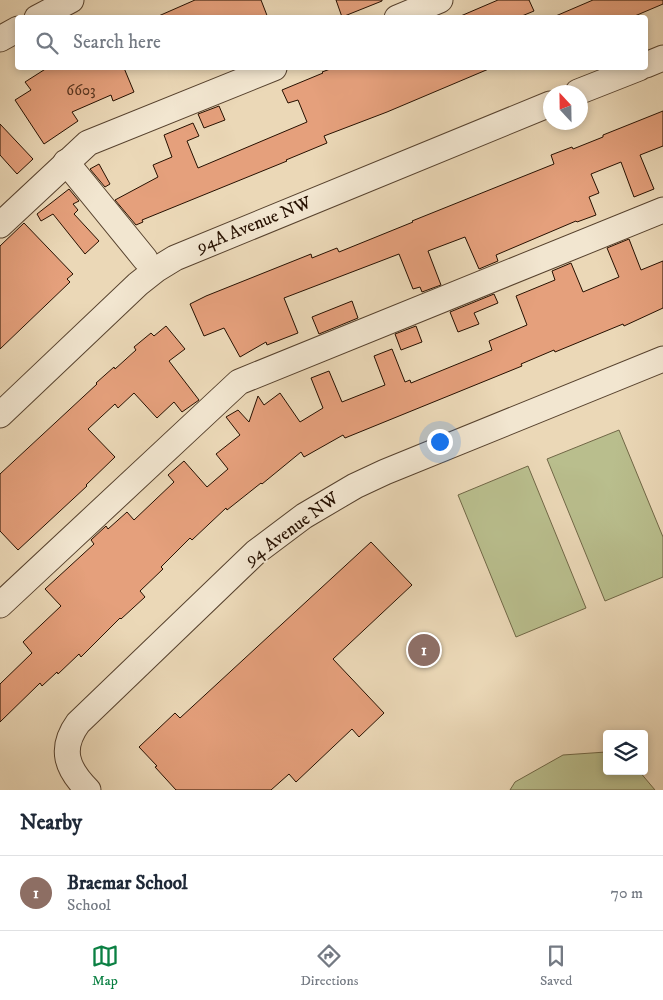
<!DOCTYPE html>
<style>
body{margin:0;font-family:"IM FELL DW Pica",serif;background:#f6f6f7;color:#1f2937}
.controls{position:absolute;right:15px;bottom:15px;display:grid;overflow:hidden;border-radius:5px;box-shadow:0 2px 8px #0003}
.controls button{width:45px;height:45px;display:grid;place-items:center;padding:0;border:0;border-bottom:1px solid #e0e1e3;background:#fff;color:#1f2937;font:25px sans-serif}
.compass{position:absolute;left:543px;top:85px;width:45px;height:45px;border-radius:50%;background:#fff;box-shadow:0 2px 8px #0003;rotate:338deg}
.you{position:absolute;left:439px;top:441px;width:18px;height:18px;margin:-12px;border:4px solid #fff;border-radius:50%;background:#1a73e8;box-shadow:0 0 0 8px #1a73e833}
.badge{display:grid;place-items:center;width:32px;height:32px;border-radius:50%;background:#0b8043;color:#fff;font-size:16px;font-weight:700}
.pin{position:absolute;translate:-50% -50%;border:2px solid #fff;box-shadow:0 1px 5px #0006}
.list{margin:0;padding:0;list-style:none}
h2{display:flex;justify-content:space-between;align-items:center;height:65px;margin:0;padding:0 20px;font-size:21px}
h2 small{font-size:16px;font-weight:400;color:#747a83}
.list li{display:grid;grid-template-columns:32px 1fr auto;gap:15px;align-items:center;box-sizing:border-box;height:75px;padding:0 20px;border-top:1px solid #e0e1e3}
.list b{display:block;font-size:19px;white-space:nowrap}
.list p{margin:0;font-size:16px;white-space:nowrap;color:#747a83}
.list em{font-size:16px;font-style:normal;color:#747a83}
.icon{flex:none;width:28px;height:28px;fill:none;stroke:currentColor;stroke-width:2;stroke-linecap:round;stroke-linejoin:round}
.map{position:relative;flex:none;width:663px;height:790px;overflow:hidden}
.search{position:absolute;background:#fff;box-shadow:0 2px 8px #0003;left:15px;right:15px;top:15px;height:55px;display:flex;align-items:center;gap:12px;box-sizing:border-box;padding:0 18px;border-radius:5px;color:#747a83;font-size:19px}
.sheet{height:140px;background:#fff}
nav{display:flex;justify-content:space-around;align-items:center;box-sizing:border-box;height:70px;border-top:1px solid #e0e1e3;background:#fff;font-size:14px;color:#747a83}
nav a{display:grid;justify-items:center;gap:2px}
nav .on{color:#0b8043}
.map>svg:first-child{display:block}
.green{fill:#b9be8d;stroke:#706746}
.building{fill:#e5a07c;stroke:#261000}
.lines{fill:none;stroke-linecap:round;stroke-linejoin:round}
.minor-casing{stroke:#57422e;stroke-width:27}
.minor{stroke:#f2e6d0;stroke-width:25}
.labels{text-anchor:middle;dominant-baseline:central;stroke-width:4;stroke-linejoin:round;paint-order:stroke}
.number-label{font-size:15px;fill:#56341f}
.street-label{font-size:18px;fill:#261000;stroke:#f2e6d0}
</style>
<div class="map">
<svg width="663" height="790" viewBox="0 0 663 790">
<rect width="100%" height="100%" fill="#ebd8b7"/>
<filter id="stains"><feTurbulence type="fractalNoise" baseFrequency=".004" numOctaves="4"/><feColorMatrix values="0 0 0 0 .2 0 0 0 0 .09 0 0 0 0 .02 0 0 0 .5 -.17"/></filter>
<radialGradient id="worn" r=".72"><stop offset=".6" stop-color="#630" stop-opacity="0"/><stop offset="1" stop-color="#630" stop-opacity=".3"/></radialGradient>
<g class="green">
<polygon points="619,430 663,537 663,577 605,601 547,459"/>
<polygon points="528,466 586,608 516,637 458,495"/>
<polygon points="606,752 607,771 639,771 655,790 510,790 515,782 563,755"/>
</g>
<g class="building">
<polygon points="195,0 261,0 268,18 154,18"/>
<polygon points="336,0 382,0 382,1 342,17"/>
<polygon points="498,0 529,0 534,11 517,18 456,18"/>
<polygon points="593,0 663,0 663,4 630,18 551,18"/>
<polygon points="47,68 124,68 134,92 113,101 111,95 72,112 78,121 44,144 15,100 31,90 25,82"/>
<polygon points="333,68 491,68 387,112 324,136 327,143 286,160 287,161 142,220 143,222 136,225 115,200 158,177 153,165 172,157 164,135 193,123 199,136 187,141 198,168 307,122 298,100 288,103 282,90 323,73 322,72"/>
<polygon points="219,106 225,120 204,128 198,114"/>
<polygon points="663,111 663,146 640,155 654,189 634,197 621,162 591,174 599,193 589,197 596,215 577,222 576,221 496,255 498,261 479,269 465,237 428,251 441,285 422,292 420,287 413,289 399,254 284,298 298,333 267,345 266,342 240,357 224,328 204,336 190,304 206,296 311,254 312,258 337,248 339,252 413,222 412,221 554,164 551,155 572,147 573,149 603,137 603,135"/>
<polygon points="0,124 33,159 17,174 0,155"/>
<polygon points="99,164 110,184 105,187 90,169"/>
<polygon points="69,189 79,201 73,204 78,210 74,214 99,241 85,254 53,214 41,221 37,214"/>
<polygon points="24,223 73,274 67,279 70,282 0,349 0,246"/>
<polygon points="629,239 641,270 663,261 663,308 624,326 623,324 555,352 554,350 521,364 522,366 345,438 343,435 304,457 301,452 262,484 261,483 227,510 226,508 192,540 190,538 161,567 163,569 140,591 145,597 121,619 120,618 81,657 79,654 58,674 57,672 42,686 40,683 0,722 0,684 32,653 23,642 61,606 45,589 94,544 91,540 106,526 108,529 127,512 134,520 174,482 168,475 184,461 207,487 228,469 216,454 240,435 226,417 238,410 249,422 258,396 264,405 280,393 300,422 323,408 311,378 329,371 342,402 385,385 374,356 392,349 405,382 410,380 411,383 492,350 489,341 527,325 516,296 555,280 552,271 571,263 583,292 619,277 607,248"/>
<polygon points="494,294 498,303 474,313 479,324 458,332 450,312"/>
<polygon points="352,301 358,318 319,334 312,317"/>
<polygon points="166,326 185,349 169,361 199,400 182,412 174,402 157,418 134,393 118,408 115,404 88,429 115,457 86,485 87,486 18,550 0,531 0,474 97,384 96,383 114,367 115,369 136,350 134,347 151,333 154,336"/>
<polygon points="416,326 422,342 401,350 395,334"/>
<polygon points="371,542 412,585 333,659 384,713 359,737 352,729 296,782 289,774 271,790 176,790 155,767 157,766 139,747 175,713 180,718"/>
</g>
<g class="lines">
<defs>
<g id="minor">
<polyline points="37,18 71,0"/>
<polyline points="397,18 440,0"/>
<polyline points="0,39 18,29"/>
<polyline points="646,65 663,58"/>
<polyline points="578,92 639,68"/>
<polyline points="66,162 145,259"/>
<polyline points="0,225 88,143 274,68"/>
<polyline points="0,415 138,284 157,269 175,258 550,104"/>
<polyline points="0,605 239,382 663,210"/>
<path d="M88 790C67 769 59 749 78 723L256 552 304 516 355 486 385 472 663 359"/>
</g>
</defs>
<use href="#minor" class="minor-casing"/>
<use href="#minor" class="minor"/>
</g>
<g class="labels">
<g class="number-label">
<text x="81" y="90">6603</text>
</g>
<g class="street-label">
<text transform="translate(254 225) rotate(-22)">94A Avenue NW</text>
<text transform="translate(292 529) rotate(-36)">94 Avenue NW</text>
</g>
</g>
<rect width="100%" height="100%" filter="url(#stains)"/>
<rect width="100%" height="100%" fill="url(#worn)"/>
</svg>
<div class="controls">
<button><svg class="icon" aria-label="layers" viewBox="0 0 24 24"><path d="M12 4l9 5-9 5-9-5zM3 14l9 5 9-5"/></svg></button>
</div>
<svg class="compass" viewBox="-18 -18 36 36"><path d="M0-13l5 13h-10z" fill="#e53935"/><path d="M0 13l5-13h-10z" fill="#747a83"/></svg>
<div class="you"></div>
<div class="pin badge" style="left:424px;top:650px;background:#8d6e63">1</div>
<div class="search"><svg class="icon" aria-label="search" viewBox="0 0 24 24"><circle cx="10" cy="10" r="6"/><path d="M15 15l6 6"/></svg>Search here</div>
</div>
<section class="sheet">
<h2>Nearby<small></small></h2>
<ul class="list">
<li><span class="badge" style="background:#8d6e63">1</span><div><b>Braemar School</b><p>School</p></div><em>70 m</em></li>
</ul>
</section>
<nav>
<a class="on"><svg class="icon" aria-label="map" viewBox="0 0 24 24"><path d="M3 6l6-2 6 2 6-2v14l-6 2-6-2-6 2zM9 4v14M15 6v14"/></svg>Map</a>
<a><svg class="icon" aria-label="directions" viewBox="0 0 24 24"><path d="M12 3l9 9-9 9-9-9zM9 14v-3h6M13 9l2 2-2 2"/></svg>Directions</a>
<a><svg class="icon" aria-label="saved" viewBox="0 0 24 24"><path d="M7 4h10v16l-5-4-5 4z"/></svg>Saved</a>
</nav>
